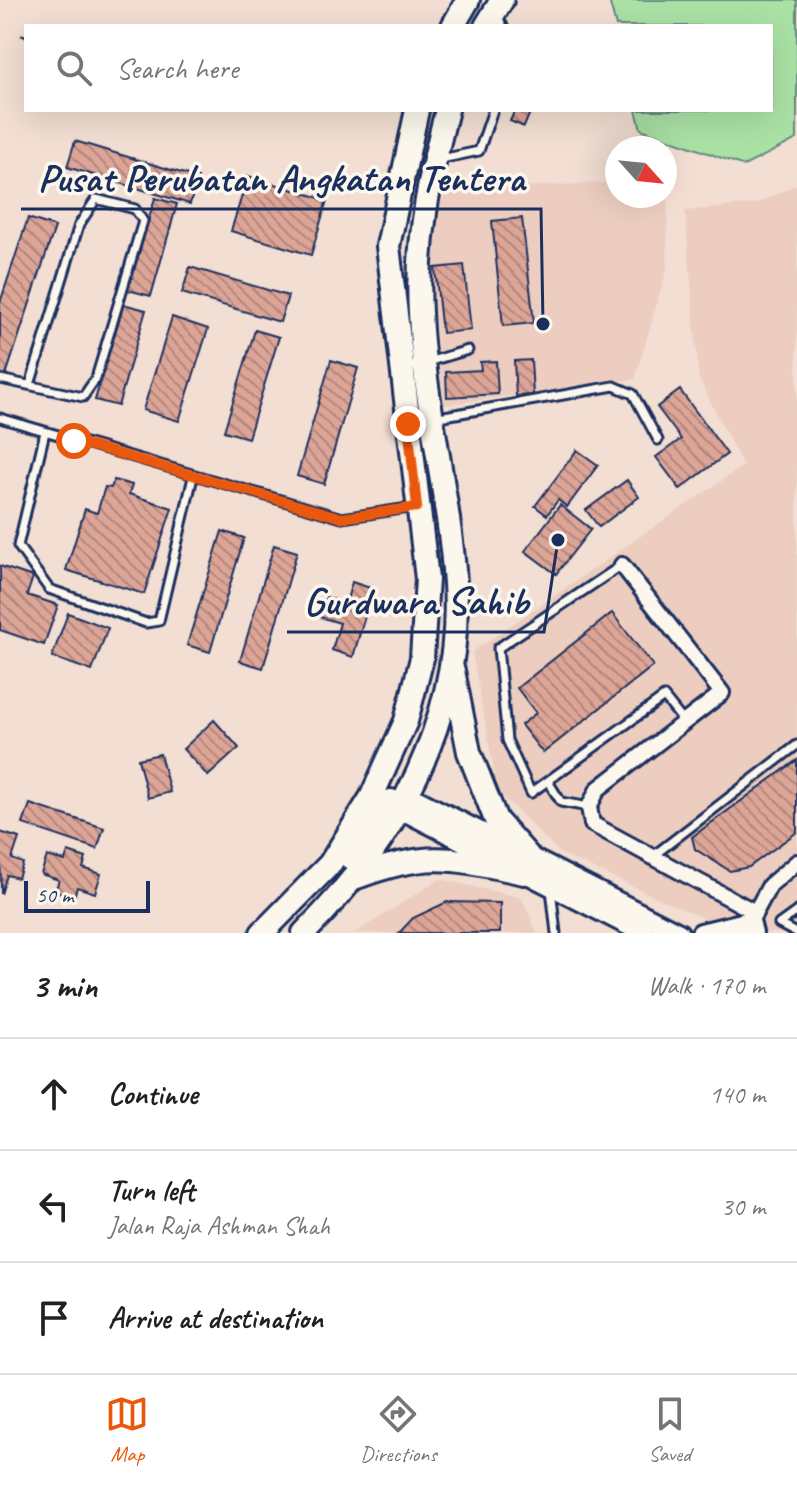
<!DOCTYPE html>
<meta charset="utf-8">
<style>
body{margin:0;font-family:Caveat,sans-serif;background:#f2f2f2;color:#202124}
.compass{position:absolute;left:605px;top:136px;width:72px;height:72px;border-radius:50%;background:#fff;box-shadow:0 8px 32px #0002;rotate:117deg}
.scale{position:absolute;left:24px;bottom:20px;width:126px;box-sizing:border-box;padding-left:8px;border:4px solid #1b2f5e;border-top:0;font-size:22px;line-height:28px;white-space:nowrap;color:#1b2f5e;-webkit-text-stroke:6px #fbf7ec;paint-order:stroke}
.stop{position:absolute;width:24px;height:24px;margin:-18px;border:6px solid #ea580c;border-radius:50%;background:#fff}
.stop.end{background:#ea580c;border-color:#fff;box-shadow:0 2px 8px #0008}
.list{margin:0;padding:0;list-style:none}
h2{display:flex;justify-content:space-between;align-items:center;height:104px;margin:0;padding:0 32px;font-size:34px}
h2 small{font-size:26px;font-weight:400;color:#757577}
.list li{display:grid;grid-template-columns:52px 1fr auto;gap:24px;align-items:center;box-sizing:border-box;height:112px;padding:0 32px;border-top:2px solid #e0e0e0}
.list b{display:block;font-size:30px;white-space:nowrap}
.list p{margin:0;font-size:26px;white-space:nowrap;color:#757577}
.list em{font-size:26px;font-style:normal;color:#757577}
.icon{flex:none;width:44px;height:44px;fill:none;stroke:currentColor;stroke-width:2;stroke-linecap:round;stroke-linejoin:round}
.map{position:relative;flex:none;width:797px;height:933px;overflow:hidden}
.search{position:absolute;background:#fff;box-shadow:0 8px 32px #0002;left:24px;right:24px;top:24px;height:88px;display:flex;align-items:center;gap:20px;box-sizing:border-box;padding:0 28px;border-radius:0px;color:#757577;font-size:30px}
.sheet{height:440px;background:#fff}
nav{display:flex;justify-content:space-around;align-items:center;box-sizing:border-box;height:112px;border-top:2px solid #e0e0e0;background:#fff;font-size:22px;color:#757577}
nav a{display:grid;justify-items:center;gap:4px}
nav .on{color:#ea580c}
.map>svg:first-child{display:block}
.built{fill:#eccdc0}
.green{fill:#aae1a5;stroke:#628882;stroke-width:2}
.building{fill:url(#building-back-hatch);stroke:#1b2f5e;stroke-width:2}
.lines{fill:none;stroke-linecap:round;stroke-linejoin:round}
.service-casing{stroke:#1b2f5e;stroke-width:13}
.minor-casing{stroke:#1b2f5e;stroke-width:20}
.tertiary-casing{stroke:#1b2f5e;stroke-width:24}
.secondary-casing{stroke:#1b2f5e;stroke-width:28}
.path{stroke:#1b2f5e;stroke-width:3;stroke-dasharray:6 6;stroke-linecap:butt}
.service{stroke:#fbf7ec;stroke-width:7}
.minor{stroke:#fbf7ec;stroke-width:14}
.tertiary{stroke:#fbf7ec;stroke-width:18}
.secondary{stroke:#fbf7ec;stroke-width:22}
.route{stroke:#ea580c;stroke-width:10}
.leader{fill:none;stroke:#1b2f5e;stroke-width:3}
.callout-dot{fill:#1b2f5e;stroke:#fbf7ec;stroke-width:3}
.callout-label{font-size:40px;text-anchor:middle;font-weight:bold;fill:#1b2f5e;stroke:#fbf7ec;stroke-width:7;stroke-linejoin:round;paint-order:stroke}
</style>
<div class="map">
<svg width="797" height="933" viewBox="0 0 797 933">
<defs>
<pattern id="building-back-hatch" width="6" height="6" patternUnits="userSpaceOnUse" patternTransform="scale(2)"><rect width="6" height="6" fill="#dda596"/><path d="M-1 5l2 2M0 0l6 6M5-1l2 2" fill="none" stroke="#b2877e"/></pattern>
</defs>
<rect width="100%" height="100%" fill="#f2ded2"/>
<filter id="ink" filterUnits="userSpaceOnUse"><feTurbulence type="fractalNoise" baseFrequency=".0125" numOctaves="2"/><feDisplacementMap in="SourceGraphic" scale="16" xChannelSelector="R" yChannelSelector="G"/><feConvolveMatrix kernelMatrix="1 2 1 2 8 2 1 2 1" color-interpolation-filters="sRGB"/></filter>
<g filter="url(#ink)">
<g class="built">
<polygon points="665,179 668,179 667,268 635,379 444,405 427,246 446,191 617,182 617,196 665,196"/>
<polygon points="797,184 797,933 736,933 561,854 498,792 472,652 743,466 699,379 685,211 756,204"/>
<polygon points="440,879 522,898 537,933 355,933"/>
</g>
<polygon class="green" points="609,0 797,0 797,139 744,166 641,129 636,110 771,110 771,26 616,26"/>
<g class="building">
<polygon points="515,110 531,110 524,127 510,121"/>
<polygon points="75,141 198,178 190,204 67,167"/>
<polygon points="248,176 327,200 311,255 231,231"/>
<polygon points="155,198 177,204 151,296 128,290"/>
<polygon points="28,218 55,227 5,378 0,377 0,303"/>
<polygon points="522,218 534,323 503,326 492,221"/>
<polygon points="464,265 471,330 442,333 435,268"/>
<polygon points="190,267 288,296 280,322 182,293"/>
<polygon points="123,304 146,310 118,406 95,400"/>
<polygon points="172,317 208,329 179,421 143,410"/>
<polygon points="255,330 279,337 248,438 224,431"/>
<polygon points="331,360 358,368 324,484 297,476"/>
<polygon points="531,360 533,395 516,396 514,361"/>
<polygon points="496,361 498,394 447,397 446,372 481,370 480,362"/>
<polygon points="680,390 727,454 680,489 656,457 681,439 657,407"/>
<polygon points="577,450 598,465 567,507 558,500 547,515 535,506"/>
<polygon points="114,480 132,485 129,494 172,508 144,594 66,570 85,509 97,513 105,487 111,488"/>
<polygon points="627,480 639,497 599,527 586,510"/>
<polygon points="560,505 591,529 556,574 525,551"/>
<polygon points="222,531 244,538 210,652 187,645"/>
<polygon points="274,545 297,552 263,668 240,661"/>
<polygon points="0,566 33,577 27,595 58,605 44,645 0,630"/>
<polygon points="352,582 373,589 353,657 332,650 340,623 320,617 326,597 346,603"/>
<polygon points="68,613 108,628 92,671 52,657"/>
<polygon points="612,613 653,666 543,753 521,725 536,713 517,688"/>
<polygon points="214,720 239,748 208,776 183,749"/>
<polygon points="160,754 170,792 148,798 138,759"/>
<polygon points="797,760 797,832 749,867 730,871 695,849 692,837"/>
<polygon points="30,804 104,828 97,849 23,824"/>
<polygon points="0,832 19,838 12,859 23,863 18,878 7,875 1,894"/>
<polygon points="68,852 86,858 83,868 101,874 95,893 77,887 74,897 55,891 59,880 41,874 47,856 65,861"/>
<polygon points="447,902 500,903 500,933 399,933 413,918"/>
</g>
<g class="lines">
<defs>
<g id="service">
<polyline points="496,14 503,26"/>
<polyline points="441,159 479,151 493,110"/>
<polyline points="404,369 468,350"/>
<polyline points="0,379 83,397 96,378 143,221 135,209 96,199 79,225 30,385"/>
<polyline points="0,418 342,518 415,507"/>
<polyline points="433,418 614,386 633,394 658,440"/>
<polyline points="45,432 18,546 49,589 146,623 159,621 193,477"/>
<polyline points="622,565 498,648 507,740 531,793 664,697 684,722"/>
<polyline points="549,783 561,802 589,807"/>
<polyline points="653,856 797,745"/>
<polyline points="551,889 556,933"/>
<polyline points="796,933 779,924 797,911"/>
</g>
<g id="minor">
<polyline points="622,565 722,693 598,789 589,807 592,824 755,912"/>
<polyline points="744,933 770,885 797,862"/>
</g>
<g id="tertiary">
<polyline points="408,795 679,933"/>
<polyline points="400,809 643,933"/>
<polyline points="701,933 750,921 753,933"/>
</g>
<g id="secondary">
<polyline points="453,26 468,0"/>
<polyline points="486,26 502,0"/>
<polyline points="453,671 469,752 496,820 528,856"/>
<polyline points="351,858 391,801"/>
<path d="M357 877C428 850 453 858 524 873"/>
<polyline points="262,933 330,864 371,798 406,721 422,658 427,579 388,246 417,110"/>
<path d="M304 933C396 841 464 717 455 583 449 493 424 404 420 313 416 243 429 178 447 110"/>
</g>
</defs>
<use href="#service" class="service-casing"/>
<use href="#minor" class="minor-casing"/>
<use href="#tertiary" class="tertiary-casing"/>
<use href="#secondary" class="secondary-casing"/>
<polyline class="path" points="21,35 26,36"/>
<use href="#service" class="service"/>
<use href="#minor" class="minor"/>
<use href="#tertiary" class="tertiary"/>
<use href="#secondary" class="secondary"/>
</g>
</g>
<g class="lines" filter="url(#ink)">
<polyline class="route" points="74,441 342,518 417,507 408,424"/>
</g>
<path class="leader" d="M543 324L541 209H21M558 540L544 632H287"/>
<g class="callout-dot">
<circle cx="543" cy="324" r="8"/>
<circle cx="558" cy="540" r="8"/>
</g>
<g class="callout-label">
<text x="281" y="191">Pusat Perubatan Angkatan Tentera</text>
<text x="416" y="614">Gurdwara Sahib</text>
</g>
</svg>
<svg class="compass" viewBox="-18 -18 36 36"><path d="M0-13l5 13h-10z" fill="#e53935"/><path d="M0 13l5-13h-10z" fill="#757577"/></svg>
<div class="scale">50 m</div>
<div class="stop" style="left:74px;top:441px"></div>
<div class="stop end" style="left:408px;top:424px"></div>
<div class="search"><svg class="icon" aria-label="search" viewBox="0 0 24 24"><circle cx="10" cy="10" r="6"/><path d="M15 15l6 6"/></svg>Search here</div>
</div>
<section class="sheet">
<h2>3 min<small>Walk · 170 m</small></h2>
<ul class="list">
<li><svg class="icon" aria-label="ahead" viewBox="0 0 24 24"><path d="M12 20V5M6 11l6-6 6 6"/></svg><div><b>Continue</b></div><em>140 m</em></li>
<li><svg class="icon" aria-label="left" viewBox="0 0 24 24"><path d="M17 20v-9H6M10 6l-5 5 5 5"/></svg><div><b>Turn left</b><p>Jalan Raja Ashman Shah</p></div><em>30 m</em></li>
<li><svg class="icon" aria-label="arrive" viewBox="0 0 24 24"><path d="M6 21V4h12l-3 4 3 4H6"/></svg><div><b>Arrive at destination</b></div></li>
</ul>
</section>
<nav>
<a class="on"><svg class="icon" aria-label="map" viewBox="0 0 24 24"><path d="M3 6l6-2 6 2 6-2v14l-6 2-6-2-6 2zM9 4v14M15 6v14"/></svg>Map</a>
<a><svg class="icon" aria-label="directions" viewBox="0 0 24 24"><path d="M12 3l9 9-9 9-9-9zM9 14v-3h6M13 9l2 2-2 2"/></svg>Directions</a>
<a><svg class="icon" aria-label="saved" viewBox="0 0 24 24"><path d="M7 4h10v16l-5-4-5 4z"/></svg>Saved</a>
</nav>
